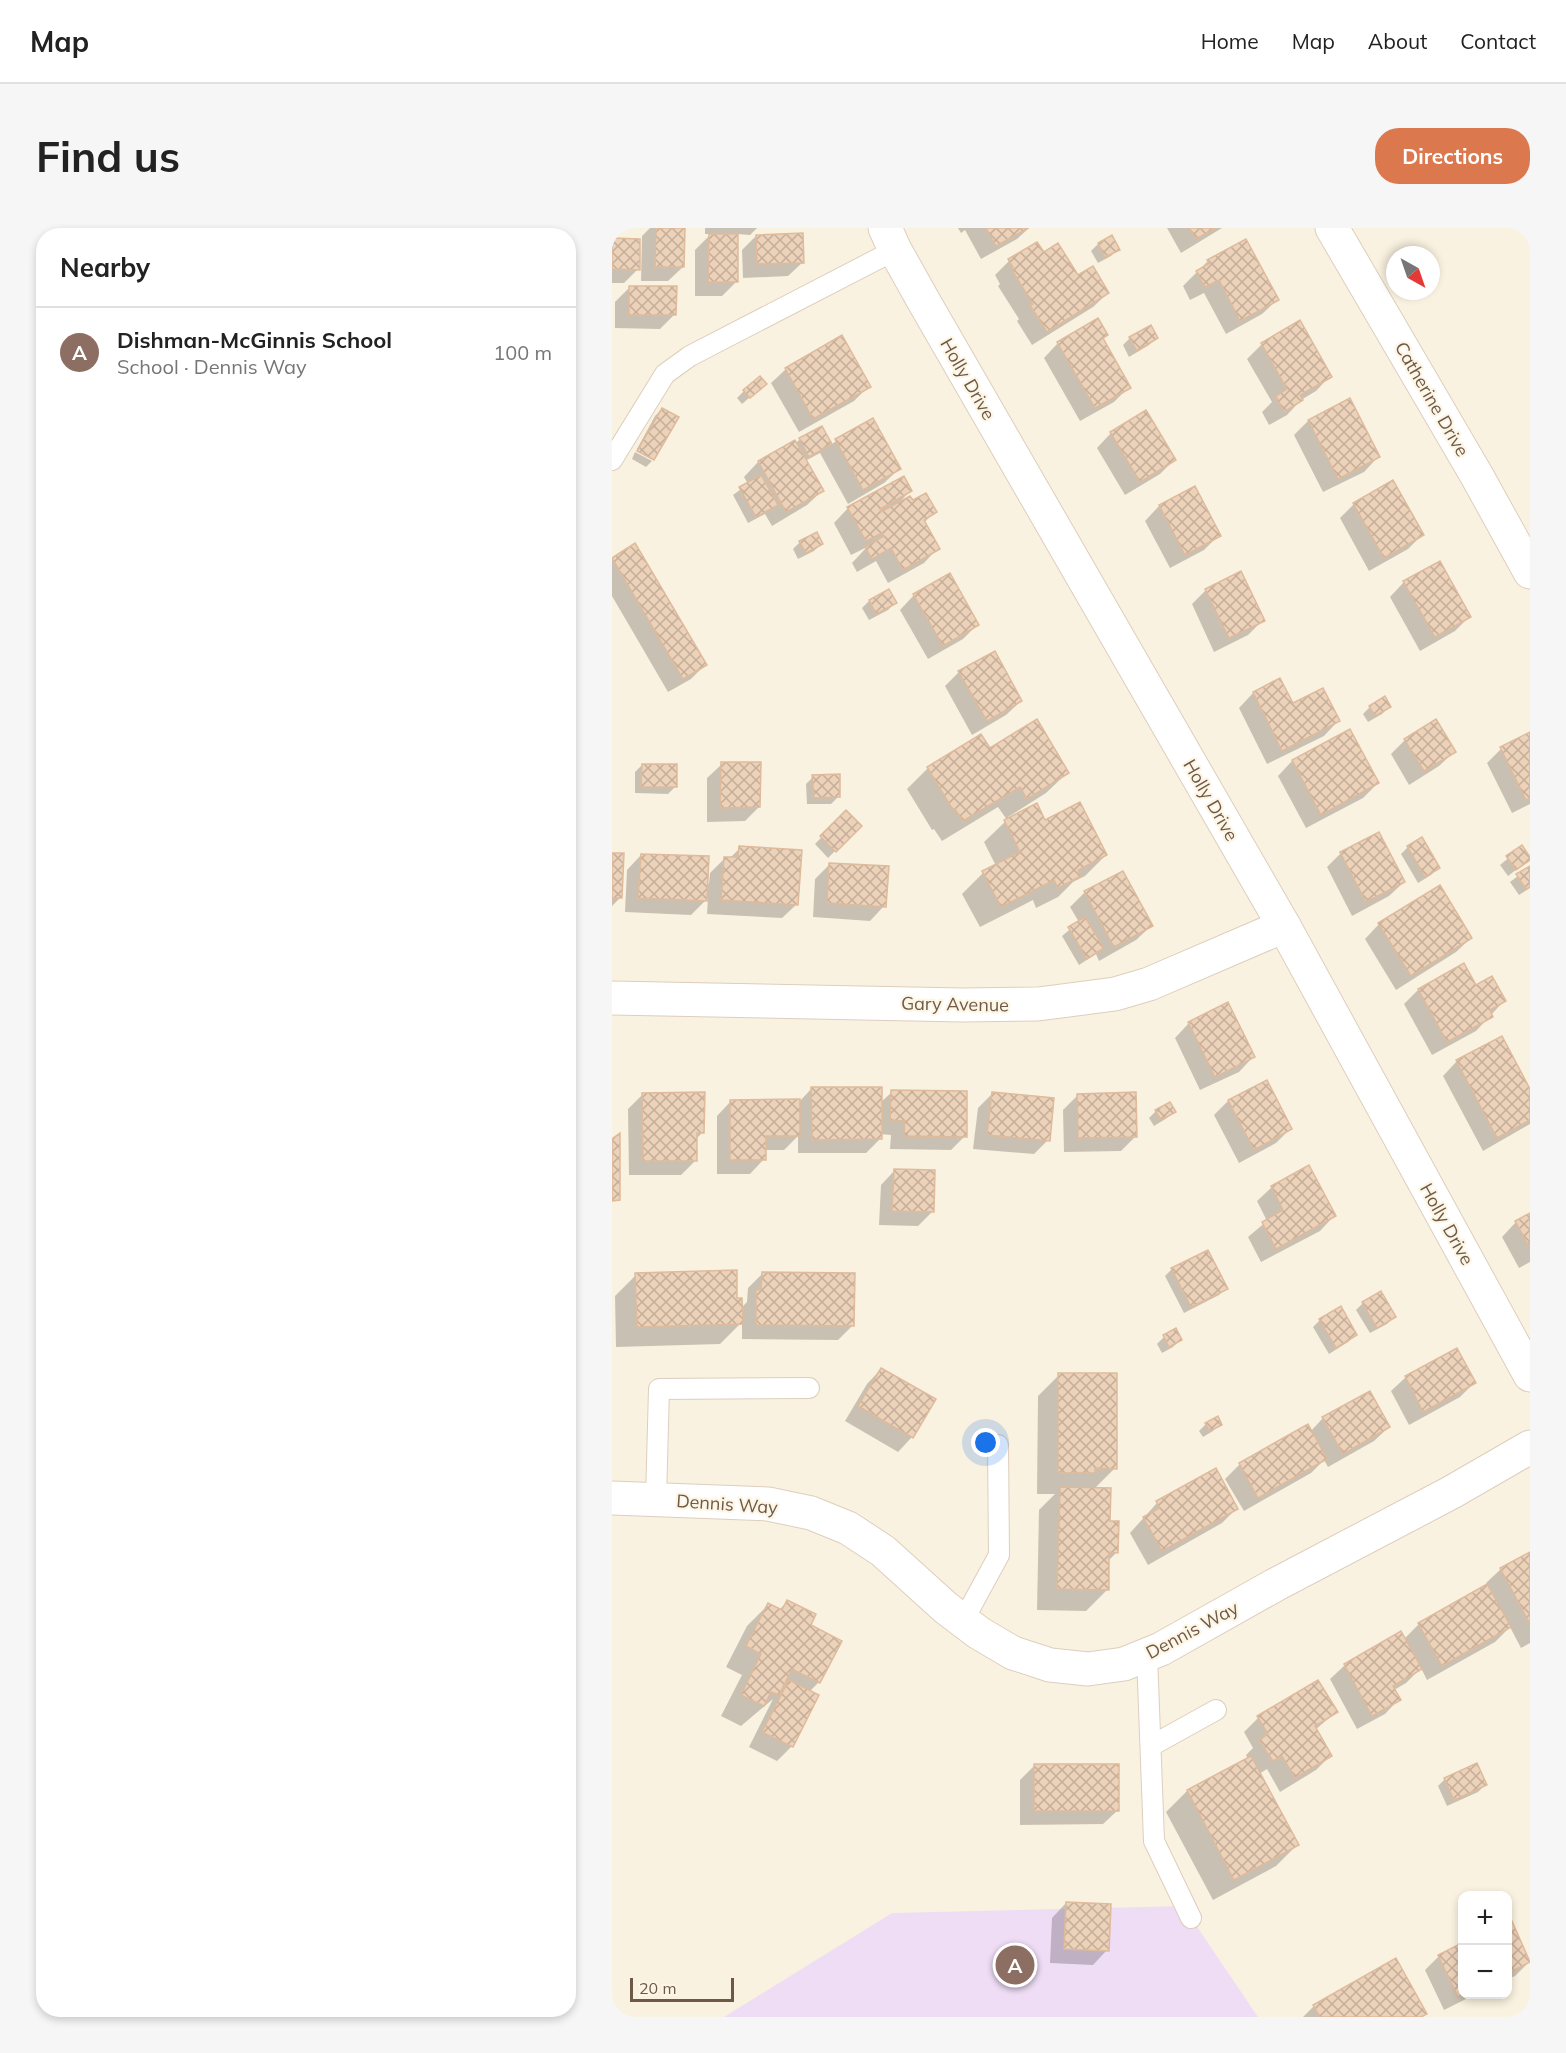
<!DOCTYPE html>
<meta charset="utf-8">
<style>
body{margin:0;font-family:Mulish,sans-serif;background:#f6f6f6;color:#222}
.controls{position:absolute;right:18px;bottom:18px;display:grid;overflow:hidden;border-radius:12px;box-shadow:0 3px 9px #0003}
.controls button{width:54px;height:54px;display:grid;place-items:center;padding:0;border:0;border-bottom:2px solid #e0e0e0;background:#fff;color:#222;font:30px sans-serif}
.compass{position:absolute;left:774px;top:18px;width:54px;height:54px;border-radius:50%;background:#fff;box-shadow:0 3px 9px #0003;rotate:140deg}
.scale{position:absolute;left:18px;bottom:15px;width:104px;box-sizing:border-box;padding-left:6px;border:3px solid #6e5949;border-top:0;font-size:16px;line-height:21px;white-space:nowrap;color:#6e5949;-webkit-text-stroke:4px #fdf6e5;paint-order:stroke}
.you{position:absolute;left:374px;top:1215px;width:21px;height:21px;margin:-15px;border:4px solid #fff;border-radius:50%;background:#1a73e8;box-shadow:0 0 0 9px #1a73e833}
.badge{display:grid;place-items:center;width:39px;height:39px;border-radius:50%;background:#dc784d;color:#fff;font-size:20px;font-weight:700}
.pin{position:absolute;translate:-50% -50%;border:3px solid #fff;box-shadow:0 2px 6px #0006}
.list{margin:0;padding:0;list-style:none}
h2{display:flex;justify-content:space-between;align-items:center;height:78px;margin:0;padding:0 24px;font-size:26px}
h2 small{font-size:20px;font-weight:400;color:#767676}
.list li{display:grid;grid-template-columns:39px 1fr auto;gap:18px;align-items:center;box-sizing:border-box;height:90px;padding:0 24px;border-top:2px solid #e0e0e0}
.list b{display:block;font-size:22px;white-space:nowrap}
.list p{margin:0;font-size:20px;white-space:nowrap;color:#767676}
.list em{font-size:20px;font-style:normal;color:#767676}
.map{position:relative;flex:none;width:918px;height:1789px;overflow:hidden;border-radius:24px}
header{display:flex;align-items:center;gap:36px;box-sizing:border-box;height:84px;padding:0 30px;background:#fff;border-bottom:2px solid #e0e0e0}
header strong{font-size:28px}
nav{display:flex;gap:33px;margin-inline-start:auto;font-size:21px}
.intro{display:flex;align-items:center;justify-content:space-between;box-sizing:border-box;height:144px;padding:0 36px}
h1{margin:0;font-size:42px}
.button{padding:15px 27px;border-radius:24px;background:#dc784d;color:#fff;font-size:21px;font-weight:700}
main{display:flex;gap:36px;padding:0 36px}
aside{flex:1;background:#fff;border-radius:24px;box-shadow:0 3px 9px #0003}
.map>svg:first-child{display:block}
.education{fill:#efddf6}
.shadow{fill:#0003}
.building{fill:url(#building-cross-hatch);stroke:#dfba9b;stroke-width:1.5}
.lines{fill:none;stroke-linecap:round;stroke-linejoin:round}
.lane-casing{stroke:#ddcebd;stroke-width:22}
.street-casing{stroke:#ddcebd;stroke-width:35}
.lane{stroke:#fff;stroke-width:20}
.street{stroke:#fff;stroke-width:33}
.labels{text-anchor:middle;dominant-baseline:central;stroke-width:4.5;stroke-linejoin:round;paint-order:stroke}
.street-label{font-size:18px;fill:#6e5949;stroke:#fdf6e5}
</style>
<header>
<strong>Map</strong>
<nav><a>Home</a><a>Map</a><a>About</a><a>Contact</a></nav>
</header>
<div class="intro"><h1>Find us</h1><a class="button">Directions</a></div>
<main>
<aside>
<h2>Nearby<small></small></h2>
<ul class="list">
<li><span class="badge" style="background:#8d6e63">A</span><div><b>Dishman-McGinnis School</b><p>School · Dennis Way</p></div><em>100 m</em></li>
</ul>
</aside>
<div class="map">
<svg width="918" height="1789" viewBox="0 0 918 1789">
<defs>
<pattern id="building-cross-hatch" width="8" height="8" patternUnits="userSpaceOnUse" patternTransform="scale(1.5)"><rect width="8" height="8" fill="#edd2ba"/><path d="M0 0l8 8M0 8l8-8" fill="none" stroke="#c4ad99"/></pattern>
</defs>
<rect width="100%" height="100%" fill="#faf2e0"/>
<polygon class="education" points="571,1678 646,1789 112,1789 280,1685"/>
<g class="shadow">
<polygon points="38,0 71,0 71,39 56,53 29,53 30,8"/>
<polygon points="93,0 145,0 138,7 125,6 125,53 110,68 83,68 83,22 99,6 93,6"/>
<polygon points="346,0 417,0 405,11 369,31 353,2 349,5"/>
<polygon points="555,0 610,0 569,25"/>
<polygon points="144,8 191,34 176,48 131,50 130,22"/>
<polygon points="500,9 506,21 499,28 486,35 479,23 486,16"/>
<polygon points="0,12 26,41 12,55 0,55"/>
<polygon points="634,13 665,72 650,86 614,106 592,65 578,72 571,58 596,33"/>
<polygon points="431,26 466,49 496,65 481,79 420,117 405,93 407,91 386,58 388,56 383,47 397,33"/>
<polygon points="18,59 63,86 48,101 3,100 3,74"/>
<polygon points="687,94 718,148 704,163 689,172 675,187 657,197 650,184 660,174 635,131 650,116"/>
<polygon points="538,99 544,110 537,117 517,129 511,117 518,110"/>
<polygon points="490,111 517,159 502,174 468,193 432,130 446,115"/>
<polygon points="174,141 257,158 242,173 187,204 159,155"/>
<polygon points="146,162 130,176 125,170 132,163"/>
<polygon points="737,172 766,229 752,244 711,264 682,207 696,193"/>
<polygon points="50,181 65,189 41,232 25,221 43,188"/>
<polygon points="260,192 287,241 272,255 236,276 208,225 193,233 210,263 195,277 160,298 153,286 136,295 121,267 136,256 132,249 146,234 182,214 183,216 188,211 210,200 219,217 224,213"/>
<polygon points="499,205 562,232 548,246 513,267 485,220"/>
<polygon points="23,224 40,233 34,239 20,231"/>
<polygon points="582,260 607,307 592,322 558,340 533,293 547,278"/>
<polygon points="298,263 286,276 300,274 323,283 312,295 326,320 312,335 276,355 264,333 245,344 240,335 255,319 239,327 222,295 236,280"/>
<polygon points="742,276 810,307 796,321 757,343 728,290"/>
<polygon points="188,314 209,316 202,323 186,331 181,321"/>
<polygon points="23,317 93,437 79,451 56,464 0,368 0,331"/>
<polygon points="792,354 857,389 843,403 808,423 778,369"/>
<polygon points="594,362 651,392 636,407 602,424 580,376"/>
<polygon points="277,363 283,375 276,382 257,392 250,380 257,373"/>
<polygon points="302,367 365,397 351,411 316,431 288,382"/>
<polygon points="347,444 409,473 394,487 360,507 333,458"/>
<polygon points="668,452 681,477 726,493 712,508 655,536 627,480 641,465"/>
<polygon points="758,479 777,479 770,486 756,494 751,486"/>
<polygon points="738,503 766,555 751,570 694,600 666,548 680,533"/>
<polygon points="918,506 918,576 900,585 875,535 889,521"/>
<polygon points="793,512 842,524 827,538 797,557 779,526"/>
<polygon points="377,522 455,545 434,565 396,589 397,591 494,627 473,648 461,654 446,669 424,680 421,672 368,699 350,666 371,645 384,638 372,614 395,592 386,579 330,613 322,601 320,602 295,561 316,540"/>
<polygon points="110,536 147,579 133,593 95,594 95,550"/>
<polygon points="30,537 63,559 56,566 23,565 23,544"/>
<polygon points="201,549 227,568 219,576 195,576 194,556"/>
<polygon points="234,584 248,598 216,630 203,616"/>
<polygon points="796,619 826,640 819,647 806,655 789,626"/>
<polygon points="910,619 918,631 896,648 888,637"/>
<polygon points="128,620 185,676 170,690 95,686 96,670 79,687 13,684 15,642 29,627 97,656 98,645 113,630 117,631"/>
<polygon points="729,625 792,654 777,668 740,688 715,639"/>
<polygon points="0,626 9,669 0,678"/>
<polygon points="218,636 272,678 258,693 201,689 203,651"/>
<polygon points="918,639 918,660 907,667 898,654"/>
<polygon points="473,664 539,698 524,712 487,733 484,726 467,737 450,708 467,694 458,679"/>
<polygon points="767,696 859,710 844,724 784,762 753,711"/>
<polygon points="863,759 892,773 864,803 820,827 792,776 806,762"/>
<polygon points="577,795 641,829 627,844 588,862 563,810"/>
<polygon points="845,833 918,864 918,896 871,923 831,848"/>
<polygon points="654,854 678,901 664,915 627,935 602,887 616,873"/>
<polygon points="200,860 268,875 280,864 353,908 339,922 278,921 279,907 268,906 268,911 254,925 186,925 186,908 172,922 152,922 152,931 138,946 105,946 105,888 119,873 188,873"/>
<polygon points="31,866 91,904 83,912 83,933 69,947 17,947 16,881"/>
<polygon points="380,866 436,912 422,926 361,921 366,880"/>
<polygon points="466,867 524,908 509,923 452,924 451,882"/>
<polygon points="544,883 562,883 555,890 542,898 537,890"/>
<polygon points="283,942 320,984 306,998 267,997 269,957"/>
<polygon points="660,959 722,988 708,1003 649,1034 636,1009 655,993 645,973"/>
<polygon points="918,987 918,1034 907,1040 890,1009 904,994"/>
<polygon points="560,1041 614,1060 607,1067 572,1085 553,1048"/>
<polygon points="150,1046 241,1097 226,1112 130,1111 130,1094 108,1116 4,1119 3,1068 24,1047 124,1072 129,1080 135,1074 136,1060"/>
<polygon points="751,1075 782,1089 775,1096 758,1105 744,1082"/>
<polygon points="708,1092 743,1107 736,1114 717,1126 701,1099"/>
<polygon points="552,1109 568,1112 561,1119 550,1125 545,1116"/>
<polygon points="269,1141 300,1209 286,1224 233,1193 255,1156"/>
<polygon points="447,1147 503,1240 482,1261 505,1324 496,1333 495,1362 474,1383 425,1382 427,1282 443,1266 425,1266 426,1168"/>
<polygon points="794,1149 862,1155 848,1169 797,1197 779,1163"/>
<polygon points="711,1190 777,1199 762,1213 716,1239 712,1232 699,1245 632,1283 613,1251 628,1236 698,1204"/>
<polygon points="594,1196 608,1196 601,1203 591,1209 587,1203"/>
<polygon points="545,1275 625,1280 610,1295 536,1337 518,1305"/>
<polygon points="918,1325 918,1415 909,1420 898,1399 883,1414 815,1452 809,1440 794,1455 782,1462 787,1471 773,1486 745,1501 718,1451 733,1437 792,1411 807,1396 876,1358 874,1355 889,1341"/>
<polygon points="175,1374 197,1398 207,1454 197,1464 180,1518 165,1533 137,1519 161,1471 129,1498 109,1488 130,1447 114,1439 135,1398 156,1377 167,1382"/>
<polygon points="724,1484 703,1502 718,1528 704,1542 668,1564 655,1541 647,1546 685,1617 664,1638 601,1672 554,1584 575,1563 636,1531 634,1527 641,1520 632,1504 646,1490"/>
<polygon points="422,1538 506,1582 491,1596 408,1597 408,1552"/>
<polygon points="833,1551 873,1557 866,1564 835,1578 826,1558"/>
<polygon points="454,1675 495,1722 481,1737 438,1735 440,1690"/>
<polygon points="898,1694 917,1734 903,1748 896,1751 896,1695"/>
<polygon points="850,1717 850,1766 864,1766 832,1782 813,1742 827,1728"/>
<polygon points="702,1778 813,1785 810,1789 691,1789"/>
</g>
<g class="building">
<polygon points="44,0 73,0 72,39 43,39"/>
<polygon points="374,0 416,0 384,18"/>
<polygon points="577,0 604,0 584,11"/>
<polygon points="191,5 192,35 145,36 144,7"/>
<polygon points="97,6 126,6 126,54 96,54"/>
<polygon points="500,7 508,22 493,29 486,15"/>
<polygon points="0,10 28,11 28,42 0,41"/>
<polygon points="634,11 667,72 628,93 607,52 593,59 584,43 598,35 595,32"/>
<polygon points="425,14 432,24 446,15 466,47 481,38 497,65 435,104 418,77 421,76 400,42 402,41 396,31"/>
<polygon points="17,58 65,58 64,87 17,87"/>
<polygon points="486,90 496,107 491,110 519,160 483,180 445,114"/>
<polygon points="688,92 720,149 688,167 691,172 672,184 664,168 675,161 649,115"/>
<polygon points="539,97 546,110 525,123 517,109"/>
<polygon points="230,107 259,159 201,191 173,140"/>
<polygon points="148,148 155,156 138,170 131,162"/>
<polygon points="738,170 768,229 726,251 696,192"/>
<polygon points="50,180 67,189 42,232 25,223"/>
<polygon points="534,182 564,232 528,254 498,204"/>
<polygon points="261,190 289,241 251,262 223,211"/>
<polygon points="210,198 220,216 197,229 187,210"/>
<polygon points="183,212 212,263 174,284 146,233"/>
<polygon points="149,247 166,277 144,289 127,259"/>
<polygon points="292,248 300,263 268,281 269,284 298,268 301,272 314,265 325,284 312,292 328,321 291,342 279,320 260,331 253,319 272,308 270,305 254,313 235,279"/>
<polygon points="781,252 812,307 772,330 741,275"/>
<polygon points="583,258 609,308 573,327 547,277"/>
<polygon points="205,304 211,316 194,325 187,313"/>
<polygon points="23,315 95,437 71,451 0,330"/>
<polygon points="828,333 859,389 823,409 791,353"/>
<polygon points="629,343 653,393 617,410 593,361"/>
<polygon points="338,345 367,397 331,418 301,366"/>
<polygon points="277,361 285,375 264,386 257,372"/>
<polygon points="383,423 410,473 375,493 346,443"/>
<polygon points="668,450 681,475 711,460 728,493 670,523 641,464"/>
<polygon points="773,468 779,479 763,488 757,478"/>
<polygon points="425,491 457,545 415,571 408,559 351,593 343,581 341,582 315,539 369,506 378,520"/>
<polygon points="824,491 844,524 812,543 792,511"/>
<polygon points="738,501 767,555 709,587 680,532"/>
<polygon points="918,504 918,570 914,572 888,519"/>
<polygon points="109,534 149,534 148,579 108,580"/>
<polygon points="30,536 65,536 65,559 29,559"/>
<polygon points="228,546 228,569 202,570 200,547"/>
<polygon points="468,574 495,627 466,642 469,648 446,660 442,652 389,679 370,643 408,624 392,592 425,575 433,592"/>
<polygon points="234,582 250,598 224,624 208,608"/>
<polygon points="767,604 793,654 754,674 728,624"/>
<polygon points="810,609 828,640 813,649 795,618"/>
<polygon points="910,617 918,629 918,632 904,642 894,628"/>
<polygon points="127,618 190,622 186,677 109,672 112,629 126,629"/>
<polygon points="0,625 12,625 10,670 0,670"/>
<polygon points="29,626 97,628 95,673 26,670"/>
<polygon points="217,635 277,638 274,679 215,675"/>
<polygon points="918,638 918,659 914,661 904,646"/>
<polygon points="511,643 541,698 502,719 472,663"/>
<polygon points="828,657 860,710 799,748 766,695"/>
<polygon points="473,689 492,720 475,731 456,699"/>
<polygon points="852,735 864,757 880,748 894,773 878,782 881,789 835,814 806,761"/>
<polygon points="616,774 643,829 603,849 576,794"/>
<polygon points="890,808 918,861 918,892 885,910 844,832"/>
<polygon points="655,852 680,901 642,922 616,872"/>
<polygon points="199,859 270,859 270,911 200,912"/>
<polygon points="279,862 355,863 355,909 292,908 293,893 278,892"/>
<polygon points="93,864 92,905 85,905 85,933 31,933 30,865"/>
<polygon points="380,864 442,870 438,913 375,907"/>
<polygon points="524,864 525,909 466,910 465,866"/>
<polygon points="188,871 188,908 154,908 154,932 118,932 118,872"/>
<polygon points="558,874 564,884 549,892 543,882"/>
<polygon points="8,905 8,972 0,973 0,911"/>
<polygon points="697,937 724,988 664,1021 650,994 671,982 659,958"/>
<polygon points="282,941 323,942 322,984 280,983"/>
<polygon points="918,985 918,1020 903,993"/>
<polygon points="596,1022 616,1061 579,1079 559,1040"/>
<polygon points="125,1042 125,1070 130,1070 131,1096 25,1099 23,1045"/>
<polygon points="150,1044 243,1045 242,1098 144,1097 144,1062 149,1062"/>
<polygon points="769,1063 784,1089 765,1100 750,1074"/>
<polygon points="729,1078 745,1107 724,1120 707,1091"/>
<polygon points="564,1100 570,1112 557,1119 551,1107"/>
<polygon points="845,1120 864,1155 811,1184 793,1148"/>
<polygon points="269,1140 324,1171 301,1210 246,1178"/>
<polygon points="446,1145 505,1145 505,1241 483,1240 483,1245 446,1245"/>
<polygon points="758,1163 778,1199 731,1226 710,1189"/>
<polygon points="606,1188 610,1197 598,1203 593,1195"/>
<polygon points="696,1196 715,1231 646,1270 627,1235"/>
<polygon points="604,1240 626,1281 550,1323 531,1289 548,1280 544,1273"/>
<polygon points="448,1259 499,1260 498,1293 507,1293 506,1325 497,1324 497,1362 445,1361"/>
<polygon points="918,1324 918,1396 888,1340"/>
<polygon points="875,1356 899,1399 830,1438 806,1395"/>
<polygon points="175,1372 204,1386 199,1397 230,1413 208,1455 180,1441 167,1467 159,1464 152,1478 129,1467 149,1426 134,1418 156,1375 170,1382"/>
<polygon points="789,1403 810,1441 781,1458 789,1472 760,1488 732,1436"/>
<polygon points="177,1452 207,1467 181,1519 150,1504"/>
<polygon points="706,1452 726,1484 703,1498 720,1528 683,1550 670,1528 661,1533 647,1512 656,1506 645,1488"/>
<polygon points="639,1528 687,1617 622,1652 575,1562"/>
<polygon points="865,1535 875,1557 842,1572 832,1550"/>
<rect x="422" y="1536" width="85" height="47"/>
<polygon points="454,1674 499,1676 497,1723 452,1721"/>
<polygon points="899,1691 918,1734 896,1745 896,1693"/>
<polygon points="850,1715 851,1766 846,1769 826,1727"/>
<polygon points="784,1730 815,1786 809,1789 708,1789 701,1777"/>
</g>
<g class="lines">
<defs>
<g id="lane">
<polyline points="0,232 53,146 78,128 283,22"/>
<polyline points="44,1271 47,1161 197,1160"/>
<polyline points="351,1393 387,1327 386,1217"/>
<polyline points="535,1427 542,1613 579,1690"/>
<polyline points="539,1518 604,1482"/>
</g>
<g id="street">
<polyline points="273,0 283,22 311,72 672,698 918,1147"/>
<polyline points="720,0 865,248 918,344"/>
<polyline points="0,770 350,777 426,776 503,766 537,756 672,698"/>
<polyline points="0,1270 156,1276 199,1285 236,1300 271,1323 334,1380 367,1405 401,1425 438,1437 476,1441 512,1436 549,1421 663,1357 840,1264 918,1219"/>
</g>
</defs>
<use href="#lane" class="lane-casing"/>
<use href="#street" class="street-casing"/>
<use href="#lane" class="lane"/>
<use href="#street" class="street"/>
</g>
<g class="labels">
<g class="street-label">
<text transform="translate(356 151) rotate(60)">Holly Drive</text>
<text transform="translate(820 171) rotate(60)">Catherine Drive</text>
<text transform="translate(599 572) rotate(60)">Holly Drive</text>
<text transform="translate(343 776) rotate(1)">Gary Avenue</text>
<text transform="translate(835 996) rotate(61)">Holly Drive</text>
<text transform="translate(115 1276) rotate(4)">Dennis Way</text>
<text transform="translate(580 1402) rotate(-28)">Dennis Way</text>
</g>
</g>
</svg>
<div class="controls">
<button>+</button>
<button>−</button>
</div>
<svg class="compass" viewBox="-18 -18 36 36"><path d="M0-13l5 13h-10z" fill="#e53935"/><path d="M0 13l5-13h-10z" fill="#767676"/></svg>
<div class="scale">20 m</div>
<div class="you"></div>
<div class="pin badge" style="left:403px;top:1737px;background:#8d6e63">A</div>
</div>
</main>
